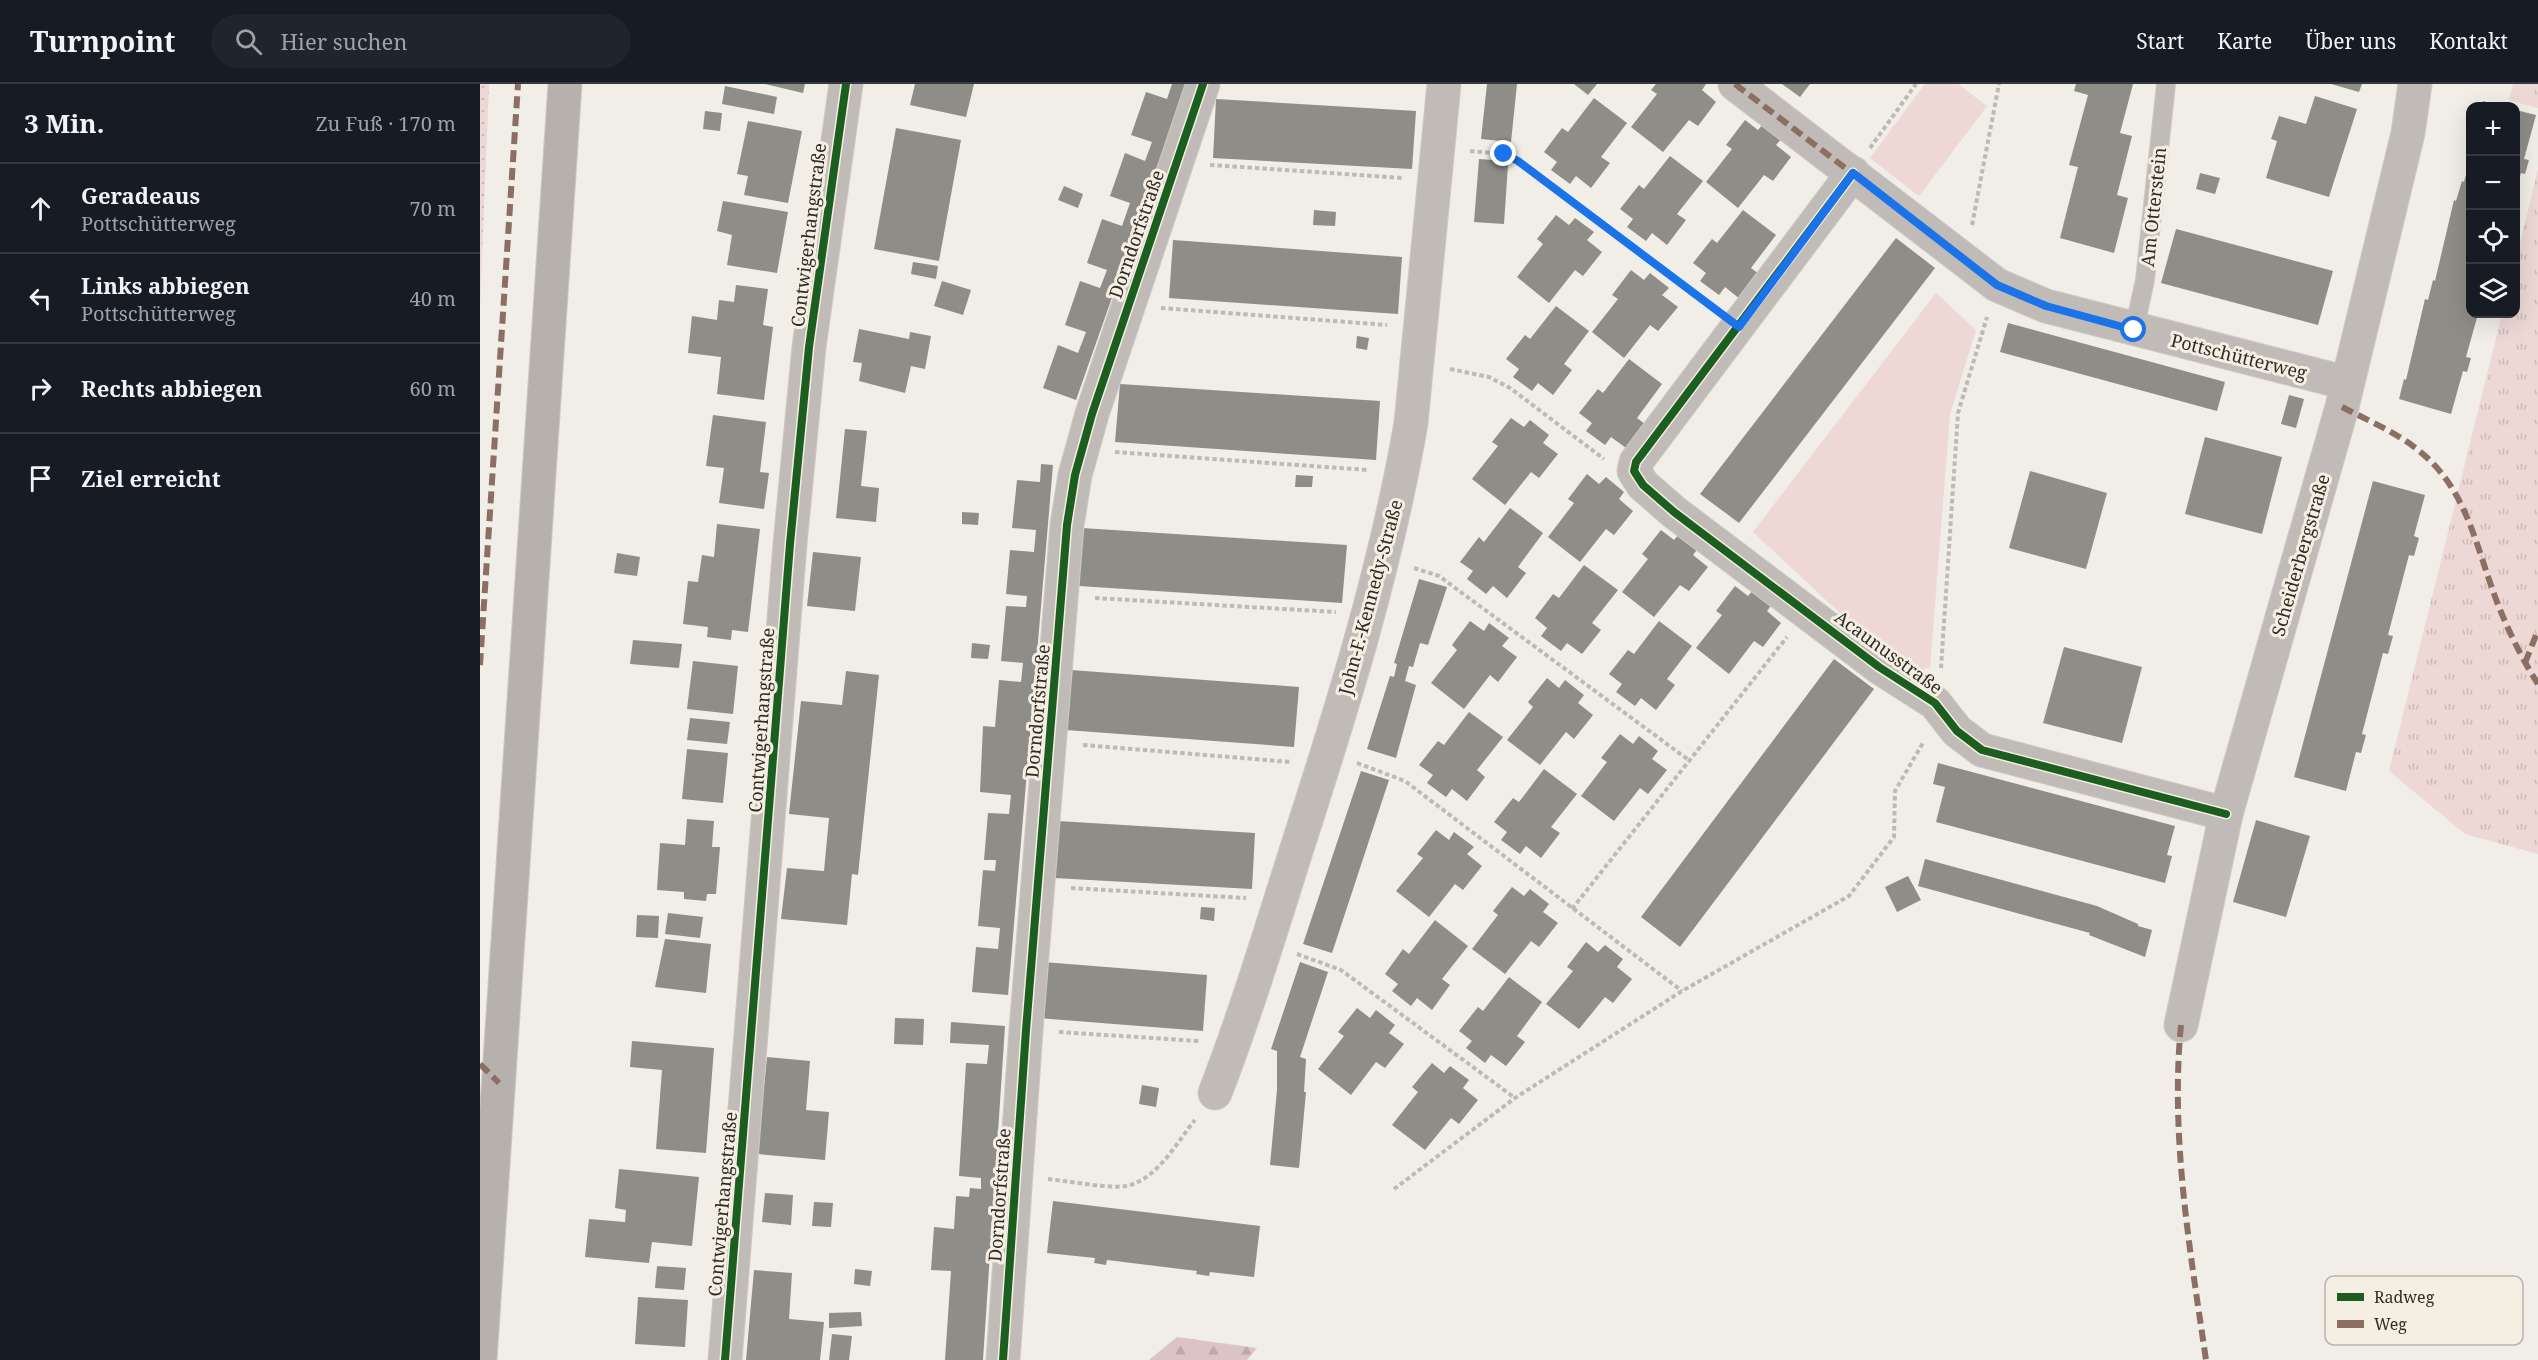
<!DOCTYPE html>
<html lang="de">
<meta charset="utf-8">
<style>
body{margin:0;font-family:"Noto Serif",serif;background:#20242c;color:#f1f3f6}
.controls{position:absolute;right:18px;top:18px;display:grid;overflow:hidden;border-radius:12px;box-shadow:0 6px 24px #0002}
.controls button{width:54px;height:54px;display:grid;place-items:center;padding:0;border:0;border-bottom:2px solid #363941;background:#171b24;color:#f1f3f6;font:30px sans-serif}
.stop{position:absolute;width:18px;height:18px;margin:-14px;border:4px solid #1a73e8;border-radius:50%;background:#fff}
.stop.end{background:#1a73e8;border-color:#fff;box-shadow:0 2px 6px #0008}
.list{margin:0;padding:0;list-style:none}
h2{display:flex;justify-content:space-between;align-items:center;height:78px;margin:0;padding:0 24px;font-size:26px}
h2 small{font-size:20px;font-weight:400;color:#9ea1a6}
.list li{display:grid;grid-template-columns:39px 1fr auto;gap:18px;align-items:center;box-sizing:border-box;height:90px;padding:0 24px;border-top:2px solid #363941}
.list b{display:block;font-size:22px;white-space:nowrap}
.list p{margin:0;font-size:20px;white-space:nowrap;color:#9ea1a6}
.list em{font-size:20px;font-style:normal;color:#9ea1a6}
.icon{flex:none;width:33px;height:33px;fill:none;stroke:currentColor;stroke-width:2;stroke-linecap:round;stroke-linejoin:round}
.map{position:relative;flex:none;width:2058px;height:1276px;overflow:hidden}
header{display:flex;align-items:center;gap:36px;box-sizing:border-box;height:84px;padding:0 30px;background:#171b24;border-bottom:2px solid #363941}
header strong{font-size:28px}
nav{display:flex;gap:33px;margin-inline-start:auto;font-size:21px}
.search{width:420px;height:54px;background:#20242c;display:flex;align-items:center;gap:15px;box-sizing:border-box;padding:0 21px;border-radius:33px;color:#9ea1a6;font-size:22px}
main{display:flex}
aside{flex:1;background:#171b24}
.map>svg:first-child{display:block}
.grass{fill:url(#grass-tufts)}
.forest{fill:url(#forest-firs)}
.park{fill:#edd8d6}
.garden{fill:url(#garden-dots)}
.building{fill:#8f8d88}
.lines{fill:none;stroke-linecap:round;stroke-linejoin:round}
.service-casing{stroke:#cdcac5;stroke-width:20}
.minor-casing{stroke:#cdcac5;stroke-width:35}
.secondary-casing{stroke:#cdcac5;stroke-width:35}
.path{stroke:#bdb9b7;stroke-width:4;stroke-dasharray:4.5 3;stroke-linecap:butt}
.service{stroke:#c1bbb7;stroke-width:18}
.minor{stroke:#c1bbb7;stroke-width:33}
.secondary{stroke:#b6b1ad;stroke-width:33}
.quiet{stroke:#8d6e63;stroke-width:6;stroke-dasharray:12 6;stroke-linecap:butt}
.cycleway-casing{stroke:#f5eee3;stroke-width:11}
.cycleway{stroke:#1b5e20;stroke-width:8}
.route{stroke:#1a73e8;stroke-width:8}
.labels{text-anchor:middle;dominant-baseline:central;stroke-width:6;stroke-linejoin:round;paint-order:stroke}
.street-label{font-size:18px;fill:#2f2c28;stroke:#f5eee3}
.key{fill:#f5eee3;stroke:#bab4ab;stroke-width:1.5}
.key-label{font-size:16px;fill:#2f2c28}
</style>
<header>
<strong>Turnpoint</strong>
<div class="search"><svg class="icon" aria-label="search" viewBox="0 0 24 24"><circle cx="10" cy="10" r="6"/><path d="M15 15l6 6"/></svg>Hier suchen</div>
<nav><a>Start</a><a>Karte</a><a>Über uns</a><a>Kontakt</a></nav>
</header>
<main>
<aside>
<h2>3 Min.<small>Zu Fuß · 170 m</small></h2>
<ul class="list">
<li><svg class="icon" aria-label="ahead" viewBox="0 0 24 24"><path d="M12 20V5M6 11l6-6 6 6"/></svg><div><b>Geradeaus</b><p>Pottschütterweg</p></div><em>70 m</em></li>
<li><svg class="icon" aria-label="left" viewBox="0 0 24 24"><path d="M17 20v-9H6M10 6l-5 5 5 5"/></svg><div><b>Links abbiegen</b><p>Pottschütterweg</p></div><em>40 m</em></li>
<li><svg class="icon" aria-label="right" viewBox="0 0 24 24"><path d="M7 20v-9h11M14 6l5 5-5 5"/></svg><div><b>Rechts abbiegen</b></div><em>60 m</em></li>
<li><svg class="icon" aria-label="arrive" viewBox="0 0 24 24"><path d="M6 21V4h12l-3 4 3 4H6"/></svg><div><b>Ziel erreicht</b></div></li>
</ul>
</aside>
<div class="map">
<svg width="2058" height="1276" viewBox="0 0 2058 1276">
<defs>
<pattern id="grass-tufts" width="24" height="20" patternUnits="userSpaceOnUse" patternTransform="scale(1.5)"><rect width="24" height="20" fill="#edd8d6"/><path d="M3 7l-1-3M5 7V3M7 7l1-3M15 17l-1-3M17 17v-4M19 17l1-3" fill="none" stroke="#ccbab8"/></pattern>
<pattern id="forest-firs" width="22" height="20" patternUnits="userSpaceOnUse" patternTransform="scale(1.5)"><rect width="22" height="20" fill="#dbc4c3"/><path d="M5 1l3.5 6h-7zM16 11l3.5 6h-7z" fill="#bca9a8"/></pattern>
<pattern id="garden-dots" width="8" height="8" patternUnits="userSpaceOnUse" patternTransform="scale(1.5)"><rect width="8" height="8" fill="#edd8d6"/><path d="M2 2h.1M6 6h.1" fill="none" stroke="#ccbab8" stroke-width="1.8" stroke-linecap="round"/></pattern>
</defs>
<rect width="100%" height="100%" fill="#f1ede7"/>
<g class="grass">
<polygon points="2033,0 2058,0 2058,24 2029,16"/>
<polygon points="2058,85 2058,770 1985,750 1909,687 2022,230 2036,230 2036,176"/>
</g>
<polygon class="forest" points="697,1253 777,1264 767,1276 669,1276"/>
<g class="park">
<polygon points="1445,0 1478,0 1507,22 1439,112 1390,74"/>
<polygon points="1456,209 1496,246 1470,330 1450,584 1423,588 1273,448"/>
</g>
<polygon class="garden" points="0,0 9,0 0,224"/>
<g class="building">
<polygon points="285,0 325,0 323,9"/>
<polygon points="435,0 494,0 486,33 430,21"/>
<polygon points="692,0 707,0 596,316 563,304 578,261 598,269 606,248 585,241 600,197 620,204 627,186 607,179 622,135 642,142 650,119 630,112 645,69 665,77 672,58 651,51 666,8 687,15"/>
<polygon points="1007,0 1037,0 1031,58 1001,55"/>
<polygon points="1094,0 1117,0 1108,11"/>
<polygon points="1176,0 1226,0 1222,6 1236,18 1218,42 1209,36 1183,68 1151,43 1177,10 1171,6"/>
<polygon points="1302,0 1330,0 1320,13"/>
<polygon points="1596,0 1653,0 1640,49 1652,52 1637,111 1648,114 1634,169 1580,154 1598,83 1589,81 1608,11 1594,7"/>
<polygon points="1851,0 1882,0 1879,8"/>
<polygon points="245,2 297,13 294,30 242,20"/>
<polygon points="1835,12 1877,25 1849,113 1786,94 1797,57 1791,55 1799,32 1826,40"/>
<polygon points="1114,14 1147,39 1121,73 1130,79 1111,104 1096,92 1090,100 1071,86 1077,78 1064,68 1082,44 1088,48"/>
<polygon points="736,15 936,27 932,85 733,74"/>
<polygon points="2003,17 2020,22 2001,22"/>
<polygon points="2036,26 2056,31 2044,75 2049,76 2045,90 2041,89 2036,105"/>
<polygon points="225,27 242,29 240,47 223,45"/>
<polygon points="1265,36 1278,46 1284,39 1303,53 1296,61 1311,73 1293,97 1284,91 1258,124 1226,98 1252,65 1246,61"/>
<polygon points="268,37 322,47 308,119 264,111 268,92 257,90"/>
<polygon points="416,44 481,56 459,177 394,165"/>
<polygon points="1190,72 1223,97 1197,130 1206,136 1187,161 1172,149 1166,157 1147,143 1153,135 1140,125 1159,101 1164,105"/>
<polygon points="999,75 1026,77 1028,81 1024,140 994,138"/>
<polygon points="1990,76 1990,230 1998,230 1986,273 1991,274 1987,288 1983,287 1971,330 1919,315 1924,295 1926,296 1945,215 1948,216 1953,196 1955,197 1974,116 1976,117 1982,97 1984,98"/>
<polygon points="1720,89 1740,94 1735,110 1716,105"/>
<polygon points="584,102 603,110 598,124 578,116"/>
<polygon points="243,117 308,128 297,189 247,181 252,151 237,147"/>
<polygon points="834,126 856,128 855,142 833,141"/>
<polygon points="1263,126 1296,151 1271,184 1279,190 1260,215 1245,203 1239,211 1220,197 1226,189 1213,179 1232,155 1237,159"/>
<polygon points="1076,131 1089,141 1095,134 1114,148 1107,156 1122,168 1103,192 1095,186 1069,219 1037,193 1063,160 1057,155"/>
<polygon points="1696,145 1853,187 1838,241 1681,199"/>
<polygon points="1416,154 1455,184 1259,439 1220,410"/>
<polygon points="693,156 922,173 918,230 689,214"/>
<polygon points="433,178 458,182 456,195 431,190"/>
<polygon points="1151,186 1164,196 1170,189 1189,204 1182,211 1198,223 1178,247 1170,241 1144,274 1112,248 1138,215 1132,211"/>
<polygon points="462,197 491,206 483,231 454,222"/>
<polygon points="256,201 288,205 283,241 293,243 284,316 237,310 241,273 208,269 212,232 237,236 239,216 254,218"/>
<polygon points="1076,222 1109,247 1084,280 1092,286 1073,311 1058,299 1052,307 1033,293 1039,285 1026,275 1045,251 1050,255"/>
<polygon points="1528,239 1745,298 1737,327 1520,268"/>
<polygon points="379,245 429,255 430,248 451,252 445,285 431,282 425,309 379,297 382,279 373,278"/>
<polygon points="877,252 889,254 887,266 876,264"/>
<polygon points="1149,275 1182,300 1157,334 1165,340 1146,364 1131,353 1125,361 1106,347 1112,339 1099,329 1118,305 1123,309"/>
<polygon points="640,300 900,317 896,376 635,358"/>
<polygon points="1809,311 1824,315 1816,344 1801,340"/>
<polygon points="233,331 286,338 280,388 289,389 284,425 239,419 244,384 226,382"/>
<polygon points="1031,334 1044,343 1050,336 1069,351 1063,359 1078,370 1059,394 1051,388 1025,421 992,395 1018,362 1012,358"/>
<polygon points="365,345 387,347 381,402 399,404 396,438 356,434"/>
<polygon points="1725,353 1802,373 1782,450 1705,430"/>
<polygon points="561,380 573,381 528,911 492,908 496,863 518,865 520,844 498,842 503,786 515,787 516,776 504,776 508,729 529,730 531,711 500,708 503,642 515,643 519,596 541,598 543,579 521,577 526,522 546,523 547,512 526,510 530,466 554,468 556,446 532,444 537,396 560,398"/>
<polygon points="1550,387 1627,409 1606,485 1529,464"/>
<polygon points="1107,390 1119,400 1126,393 1144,408 1139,415 1153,427 1134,451 1126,445 1100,478 1068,453 1094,419 1088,415"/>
<polygon points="816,391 833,392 832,403 815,403"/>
<polygon points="1893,397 1945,411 1934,452 1939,454 1934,472 1929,471 1908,551 1913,552 1908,570 1903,569 1882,650 1886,651 1881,669 1876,668 1866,707 1814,693"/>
<polygon points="1030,424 1063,449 1038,483 1046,489 1027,514 1013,502 1006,510 987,495 993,487 980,478 999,453 1004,458"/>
<polygon points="482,428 499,429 498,441 482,440"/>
<polygon points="237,440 280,445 268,548 252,546 251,556 227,553 228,543 203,540 208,497 218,498 222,471 234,473"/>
<polygon points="602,444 867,461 862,519 599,502"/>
<polygon points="1181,446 1194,456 1200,449 1219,463 1213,471 1228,483 1209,507 1200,501 1174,533 1142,508 1168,475 1162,470"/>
<polygon points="333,468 381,473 375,527 327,522"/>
<polygon points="137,469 160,473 157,492 134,489"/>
<polygon points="1104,481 1138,506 1112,539 1121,546 1102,570 1087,559 1081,567 1061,552 1067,544 1055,534 1073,510 1079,514"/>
<polygon points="939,495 967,503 948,561 940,559 933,583 929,582 925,597 936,601 916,674 887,665 910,592 914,593 917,580 914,579"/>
<polygon points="1255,502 1268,512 1274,505 1293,519 1287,527 1301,539 1283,563 1274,557 1249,590 1216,564 1242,531 1236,527"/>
<polygon points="990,537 1004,547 1009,539 1029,554 1022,562 1037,573 1018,598 1010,591 984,625 951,599 977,566 972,561"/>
<polygon points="1179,537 1212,562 1187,595 1195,601 1176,626 1161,614 1155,622 1136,608 1142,600 1129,590 1148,566 1154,570"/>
<polygon points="153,556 202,560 199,584 150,580"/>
<polygon points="492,559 510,561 508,575 491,574"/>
<polygon points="1584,563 1662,583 1642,659 1563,639"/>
<polygon points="1354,575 1394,605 1200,863 1161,833"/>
<polygon points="213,577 258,582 253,630 207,625"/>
<polygon points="591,586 819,603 814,663 586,646"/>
<polygon points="366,587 399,591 378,791 372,790 367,841 301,835 307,784 344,787 349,734 309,730 321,617 362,621"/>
<polygon points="1067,594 1079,604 1085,596 1104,611 1098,619 1113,631 1094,655 1086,648 1060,681 1027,656 1053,623 1048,618"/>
<polygon points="989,628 1023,653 997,686 1005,693 987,717 972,705 966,713 947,699 953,691 939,681 958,657 964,661"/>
<polygon points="210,634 250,638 247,660 207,656"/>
<polygon points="1140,650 1153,660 1159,652 1178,667 1172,675 1187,686 1168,710 1160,704 1134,737 1101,712 1127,678 1121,674"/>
<polygon points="207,665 248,669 243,719 202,715"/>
<polygon points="1458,679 1695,742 1687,771 1692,772 1685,799 1456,738 1465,703 1453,700"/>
<polygon points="1064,685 1097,710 1071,743 1080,749 1061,774 1046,762 1040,770 1021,756 1027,748 1014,738 1033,714 1039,718"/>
<polygon points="881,687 909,696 852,869 823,860"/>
<polygon points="207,735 234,737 232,763 240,763 236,810 227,810 226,817 204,815 204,808 177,806 180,759 205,761"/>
<polygon points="1776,736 1830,752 1806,833 1753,818"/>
<polygon points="578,737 775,749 772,805 574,794"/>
<polygon points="956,746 969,756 974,748 994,763 987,770 1002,782 983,806 975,800 949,833 916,807 943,774 937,770"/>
<polygon points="1445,775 1617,822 1658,840 1658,842 1672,846 1665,873 1609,851 1610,849 1438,802"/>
<polygon points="1428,792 1441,816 1417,828 1405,803"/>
<polygon points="1032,803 1044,812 1050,805 1069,820 1063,828 1078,839 1059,863 1051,857 1025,890 992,865 1018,831 1013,827"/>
<polygon points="721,823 735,824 734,837 720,835"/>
<polygon points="188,829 223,833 220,854 185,850"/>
<polygon points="157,831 179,832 178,854 156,853"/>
<polygon points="955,836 988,862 962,895 970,901 952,926 937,914 931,922 912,907 918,900 905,890 923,865 929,870"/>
<polygon points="185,855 231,860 226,909 175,903"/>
<polygon points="1106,858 1118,868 1125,861 1143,875 1137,883 1152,895 1133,919 1125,913 1099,945 1066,920 1093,887 1087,883"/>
<polygon points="563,878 727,891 723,947 558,934"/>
<polygon points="820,878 848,888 820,973 826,975 824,1008 826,1008 819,1084 790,1081 797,1006 797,967 791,965"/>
<polygon points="1029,893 1062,918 1037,952 1045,958 1026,982 1011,971 1005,979 986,964 992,957 979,947 998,923 1003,927"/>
<polygon points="877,924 890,934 896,926 915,941 909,949 924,960 905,984 896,978 871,1011 838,985 864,952 858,948"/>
<polygon points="415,934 444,935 443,961 414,960"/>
<polygon points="471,938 525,942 503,1276 465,1276 471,1187 451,1186 454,1143 474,1145 476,1112 489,1113 490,1104 501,1105 501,1094 479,1092 486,979 507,980 509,961 470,959"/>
<polygon points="152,957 234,964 226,1069 176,1065 182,986 150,983"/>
<polygon points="287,973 330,977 326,1026 349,1028 345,1076 277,1070"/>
<polygon points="952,979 964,989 970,982 989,996 983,1004 998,1016 979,1040 971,1034 945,1066 912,1041 938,1008 932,1003"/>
<polygon points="662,1001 679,1004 676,1023 659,1020"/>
<polygon points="139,1085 219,1093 212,1162 172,1158 169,1179 105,1173 109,1135 145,1138 146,1126 135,1124"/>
<polygon points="285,1109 313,1111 311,1141 282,1138"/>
<polygon points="573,1117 780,1142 774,1193 730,1188 729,1192 716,1190 717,1187 627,1176 626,1181 614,1179 615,1174 567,1169"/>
<polygon points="334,1118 353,1119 351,1143 332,1142"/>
<polygon points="177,1182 206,1184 204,1206 175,1204"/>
<polygon points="375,1185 392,1187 390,1202 374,1200"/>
<polygon points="274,1186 312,1189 309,1235 344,1238 340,1276 266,1276"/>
<polygon points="158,1213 208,1216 205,1263 155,1260"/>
<polygon points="381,1228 382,1242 349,1244 349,1229"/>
<polygon points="352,1250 372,1252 369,1276 349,1276"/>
</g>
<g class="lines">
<defs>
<polyline id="service" points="1654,246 1665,196 1686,0"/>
<g id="minor">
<polyline points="1255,0 1517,201 1566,222 1867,299"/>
<polyline points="1373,89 1156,378 1154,387 1163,401 1194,428 1399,583 1455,619 1477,647 1502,666 1746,730"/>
<polyline points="1701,941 1746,730 1862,323 1928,49 1935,0"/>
<path d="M735 1009C766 929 791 846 817 764 862 625 906 484 931 339L964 0"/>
<polyline points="245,1276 310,460 329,263 366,0"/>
<polyline points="523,1276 546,946 587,441 595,391 612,330 723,0"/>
</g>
<polyline id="secondary" points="0,1276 85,0"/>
</defs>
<use href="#service" class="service-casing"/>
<use href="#minor" class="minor-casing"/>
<use href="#secondary" class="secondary-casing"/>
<g class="path">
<polyline points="1390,64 1436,0"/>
<polyline points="990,67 1024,70 1038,77 1232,223"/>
<polyline points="730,81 923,94"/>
<polyline points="1492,141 1519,0"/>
<polyline points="681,224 907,241"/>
<polyline points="970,285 1009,293 1030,304 1124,375"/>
<polyline points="635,368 888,386"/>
<polyline points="934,484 959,492 1210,677"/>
<polyline points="615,514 856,528"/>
<polyline points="1461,584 1478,329 1507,233"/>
<polyline points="603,661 811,678"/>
<polyline points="877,679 925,697 1202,907"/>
<polyline points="591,804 766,814"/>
<polyline points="1092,825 1307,553"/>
<polyline points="817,870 861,886 1035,1014"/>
<polyline points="579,948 719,957"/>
<path d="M568 1095C588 1097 629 1105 646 1102 677 1096 697 1058 715 1036"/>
<polyline points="914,1105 1035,1014 1202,907 1369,812 1414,753 1415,707 1444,657"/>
</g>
<use href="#service" class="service"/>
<use href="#minor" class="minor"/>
<use href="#secondary" class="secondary"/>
<g class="quiet">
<polyline points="1255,0 1486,176"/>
<path d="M1862 323C1887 336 1916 348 1938 366 1987 404 1996 463 2017 518 2028 546 2042 575 2058 600"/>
<polyline points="2045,579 2058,546"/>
<polyline points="0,581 38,0"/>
<path d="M1701 941C1690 1052 1710 1166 1726 1276"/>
<polyline points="0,980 19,999"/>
</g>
<defs>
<g id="cycleway">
<polyline points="1373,89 1156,378 1154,387 1163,401 1194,428 1399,583 1455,619 1477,647 1502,666 1746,730"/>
<polyline points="245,1276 310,460 329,263 366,0"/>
<polyline points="523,1276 546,946 587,441 595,391 612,330 723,0"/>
</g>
</defs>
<use href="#cycleway" class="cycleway-casing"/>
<use href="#cycleway" class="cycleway"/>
</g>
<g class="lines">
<polyline class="route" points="1024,70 1038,77 1259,243 1373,89 1517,201 1566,222 1654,246"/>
</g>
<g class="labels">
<g class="street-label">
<text transform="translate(1673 123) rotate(-84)">Am Otterstein</text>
<text transform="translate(656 150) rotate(-71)">Dorndorfstraße</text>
<text transform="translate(328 151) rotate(-83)">Contwigerhangstraße</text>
<text transform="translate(1759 272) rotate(14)">Pottschütterweg</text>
<text transform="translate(1820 471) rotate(-74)">Scheiderbergstraße</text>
<text transform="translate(890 513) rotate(-75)">John-F.-Kennedy-Straße</text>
<text transform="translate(1409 568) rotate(36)">Acaunusstraße</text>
<text transform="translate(557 627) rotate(-85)">Dorndorfstraße</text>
<text transform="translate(281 636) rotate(-86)">Contwigerhangstraße</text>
<text transform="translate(519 1111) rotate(-86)">Dorndorfstraße</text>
<text transform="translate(242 1120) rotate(-85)">Contwigerhangstraße</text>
</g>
</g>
<rect x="1845" y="1192" width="198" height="69" rx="9" class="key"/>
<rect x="1857" y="1209" width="27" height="8" fill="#1b5e20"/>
<rect x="1857" y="1236" width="27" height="8" fill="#8d6e63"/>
<g class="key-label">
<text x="1894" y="1219">Radweg</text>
<text x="1894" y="1246">Weg</text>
</g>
</svg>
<div class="controls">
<button>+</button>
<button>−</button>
<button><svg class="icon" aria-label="locate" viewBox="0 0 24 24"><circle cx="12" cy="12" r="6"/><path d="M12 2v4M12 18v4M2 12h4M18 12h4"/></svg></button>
<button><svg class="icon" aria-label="layers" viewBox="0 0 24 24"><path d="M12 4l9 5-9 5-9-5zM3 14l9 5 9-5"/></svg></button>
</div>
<div class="stop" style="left:1654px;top:246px"></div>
<div class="stop end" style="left:1024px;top:70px"></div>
</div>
</main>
